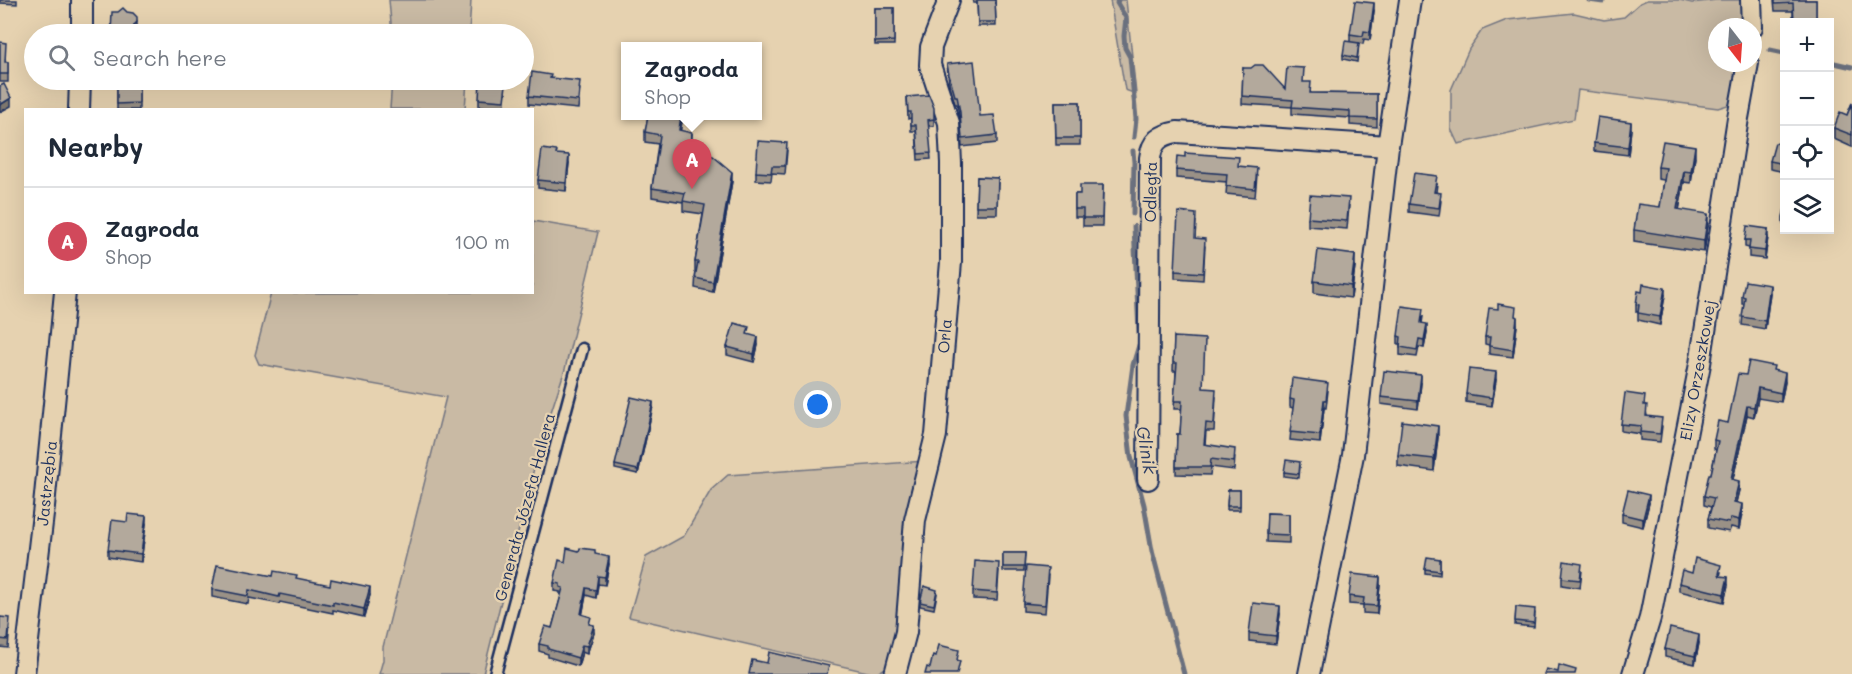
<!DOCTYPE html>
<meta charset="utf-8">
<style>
body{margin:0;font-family:Mali,sans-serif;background:#f6f6f7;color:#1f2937}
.controls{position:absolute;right:18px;top:18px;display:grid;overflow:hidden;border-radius:0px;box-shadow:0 6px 24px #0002}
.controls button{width:54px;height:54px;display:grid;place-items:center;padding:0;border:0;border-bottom:2px solid #e0e1e3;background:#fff;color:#1f2937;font:30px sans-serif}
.compass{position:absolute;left:1708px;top:18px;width:54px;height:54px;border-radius:50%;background:#fff;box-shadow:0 6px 24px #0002;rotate:163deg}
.you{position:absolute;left:818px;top:405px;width:21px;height:21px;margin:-15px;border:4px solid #fff;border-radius:50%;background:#1a73e8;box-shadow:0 0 0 9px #1a73e833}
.badge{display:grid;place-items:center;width:39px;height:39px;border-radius:50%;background:#d1495b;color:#fff;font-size:20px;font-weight:700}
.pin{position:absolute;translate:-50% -50px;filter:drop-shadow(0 2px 3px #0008)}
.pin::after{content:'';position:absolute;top:32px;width:21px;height:18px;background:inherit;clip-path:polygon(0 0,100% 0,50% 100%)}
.popup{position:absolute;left:621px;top:42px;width:141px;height:78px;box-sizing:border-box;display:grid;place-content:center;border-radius:0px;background:#fff;filter:drop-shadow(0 2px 4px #0005);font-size:20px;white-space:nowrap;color:#747a83}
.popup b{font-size:22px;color:#1f2937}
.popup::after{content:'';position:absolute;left:50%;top:100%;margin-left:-12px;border:12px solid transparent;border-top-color:#fff}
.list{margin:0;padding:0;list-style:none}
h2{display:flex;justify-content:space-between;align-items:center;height:78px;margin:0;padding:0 24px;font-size:26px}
h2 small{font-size:20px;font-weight:400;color:#747a83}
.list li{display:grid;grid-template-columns:39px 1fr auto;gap:18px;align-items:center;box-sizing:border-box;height:108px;padding:0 24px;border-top:2px solid #e0e1e3}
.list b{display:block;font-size:22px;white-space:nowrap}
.list p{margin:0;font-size:20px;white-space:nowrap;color:#747a83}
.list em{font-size:20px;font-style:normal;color:#747a83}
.icon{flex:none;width:33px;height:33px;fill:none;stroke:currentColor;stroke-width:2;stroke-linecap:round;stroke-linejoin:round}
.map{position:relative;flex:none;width:1852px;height:674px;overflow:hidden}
.search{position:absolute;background:#fff;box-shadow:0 6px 24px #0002;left:24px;top:24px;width:510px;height:66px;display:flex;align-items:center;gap:15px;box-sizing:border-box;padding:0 21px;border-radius:33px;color:#747a83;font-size:22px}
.panel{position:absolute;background:#fff;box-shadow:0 6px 24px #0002;left:24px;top:108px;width:510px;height:186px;border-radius:0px}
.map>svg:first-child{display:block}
.green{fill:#c9baa4;stroke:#727481;stroke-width:1.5}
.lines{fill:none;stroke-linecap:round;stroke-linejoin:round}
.stream{stroke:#6b6f7e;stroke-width:5}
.lane-casing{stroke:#1b2f5e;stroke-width:15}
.street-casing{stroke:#1b2f5e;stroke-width:24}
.lane{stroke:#e6d2b0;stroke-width:10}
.street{stroke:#e6d2b0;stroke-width:20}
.wall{fill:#9a9186;stroke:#1b2f5e;stroke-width:1.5}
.shaded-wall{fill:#7d766d;stroke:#1b2f5e;stroke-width:1.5}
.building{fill:#b3a99c;stroke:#1b2f5e;stroke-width:1.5}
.labels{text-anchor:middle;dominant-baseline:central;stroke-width:4.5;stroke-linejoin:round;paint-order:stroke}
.street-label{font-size:16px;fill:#1b2f5e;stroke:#e6d2b0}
.water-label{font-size:18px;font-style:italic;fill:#2f3f66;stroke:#e6d2b0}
</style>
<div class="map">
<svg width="1852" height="674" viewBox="0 0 1852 674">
<rect width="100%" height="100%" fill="#e6d2b0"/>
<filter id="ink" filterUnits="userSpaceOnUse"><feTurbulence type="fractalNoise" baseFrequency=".0167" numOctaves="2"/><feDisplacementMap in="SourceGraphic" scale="12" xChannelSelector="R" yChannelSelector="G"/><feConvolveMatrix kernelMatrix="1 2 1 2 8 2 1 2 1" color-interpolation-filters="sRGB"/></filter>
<g filter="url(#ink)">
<g class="green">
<polygon points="389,0 471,0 469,34 392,34"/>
<polygon points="1110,0 1126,0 1136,94 1125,90"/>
<polygon points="1647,0 1680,0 1692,3 1716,0 1741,0 1741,27 1717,27 1717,63 1740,63 1731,104 1718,108 1578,90 1574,119 1458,144 1451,129 1451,90 1469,49 1482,30 1507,20 1574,13 1604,20 1624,17 1640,3"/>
<polygon points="392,80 467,80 465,109 390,109"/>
<polygon points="533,221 598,232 565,369 538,452 483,674 379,674 383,660 383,647 446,397 259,364 255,355 271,293 532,292"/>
<polygon points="925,461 893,663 876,674 629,617 646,557 684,536 711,490 728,475"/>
</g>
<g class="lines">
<g class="stream">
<polyline points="1118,0 1117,3 1126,18 1124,36 1125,48 1130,57 1136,119 1134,137"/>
<polyline points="1589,0 1603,2"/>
<polyline points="1770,50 1784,53"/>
<polyline points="1830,62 1852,67"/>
<polyline points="1133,151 1134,162 1133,214"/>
<polyline points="1134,226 1139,333"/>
<polyline points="1140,342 1133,365 1126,416 1131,457 1144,505 1152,551 1184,674"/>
</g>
<defs>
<polyline id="lane" points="495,674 582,349"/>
<g id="street">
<polyline points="82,0 82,34"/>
<polyline points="1751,0 1752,27"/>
<polyline points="79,110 80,80"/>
<path d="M1148 479 1150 158C1152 141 1160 135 1177 132L1388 146"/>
<polyline points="24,674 44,506 65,292"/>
<polyline points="895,674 906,632 915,520 936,435 951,262 951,163 949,123 930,65 931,47 949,0"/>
<polyline points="1309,674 1353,455 1388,146 1410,0"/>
<polyline points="1633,674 1650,618 1700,364 1738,118 1748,63"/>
</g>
</defs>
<use href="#lane" class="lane-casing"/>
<use href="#street" class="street-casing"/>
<use href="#lane" class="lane"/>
<use href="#street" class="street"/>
</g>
<g class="wall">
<polygon points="0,0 17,0 17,4 0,3"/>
<polygon points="973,0 995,0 996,26 978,26 977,3 973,3"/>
<polygon points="1774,0 1816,0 1816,22 1793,22 1793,11 1775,11"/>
<rect x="875" y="8" width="19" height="37"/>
<polygon points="1374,11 1370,40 1364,39 1363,44 1359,43 1357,62 1343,59 1343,55 1350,41 1350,34"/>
<polygon points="0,42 6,62 8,62 8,82 0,82"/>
<polygon points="947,64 980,116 997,135 997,143 962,147 960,120 957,104 955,104 949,83"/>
<polygon points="1243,68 1285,89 1303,82 1311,93 1377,94 1377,127 1350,125 1350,118 1292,114 1292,107 1242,104"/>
<polygon points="139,80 139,110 117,110 117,81 127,81"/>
<polygon points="580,89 578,109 529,104 529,96"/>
<polygon points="506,93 504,109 479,107 479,99"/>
<polygon points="907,97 934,119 934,126 928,126 931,159 918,160 916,131 911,131 911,118 908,119"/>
<polygon points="1055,102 1080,102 1080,145 1056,145"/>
<polygon points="1852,103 1852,147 1834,139 1834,128 1847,115"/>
<polygon points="648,116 683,116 680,131 692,142 691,153 732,181 713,292 695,288 696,272 695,272 695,262 703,214 683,211 683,202 652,197 652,188 658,144 645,142 645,132"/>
<polygon points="1631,129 1628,155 1594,151 1594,143"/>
<polygon points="1785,145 1785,172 1770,169 1770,161"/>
<polygon points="787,151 785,174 772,173 771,181 756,180 756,172"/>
<polygon points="1695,157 1691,183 1684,182 1679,210 1708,226 1704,252 1634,242 1634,230 1660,207 1664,180 1658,179 1658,167"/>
<polygon points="569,163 566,191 538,188 538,180"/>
<polygon points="1239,166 1257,175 1255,197 1226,194 1227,182 1176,178 1176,170"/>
<polygon points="977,177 998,178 997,214 976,214"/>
<polygon points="1437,184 1436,192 1441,201 1439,216 1409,212 1409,204"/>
<polygon points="1103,185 1102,226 1083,226 1083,217 1075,217 1075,194 1080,194"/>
<polygon points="1349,206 1347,229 1308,226 1308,218"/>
<polygon points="1785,208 1785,225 1783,224 1783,217"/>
<polygon points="1196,221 1195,238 1205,246 1203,280 1175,278 1175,271"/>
<polygon points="1768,237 1765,259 1749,257 1749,248 1745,247 1745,240"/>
<polygon points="1355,266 1351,298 1314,293 1314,281"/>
<polygon points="1770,293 1765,329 1742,325 1744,304 1742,304 1742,296"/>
<polygon points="1665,295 1660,325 1638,320 1638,312 1636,312 1636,304"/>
<polygon points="1423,317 1422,323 1427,332 1424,348 1419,347 1417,357 1400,355 1400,344 1398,344 1398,336"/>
<polygon points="1516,317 1517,325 1513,357 1489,354 1489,345 1485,344 1485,337"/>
<polygon points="749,335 758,345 754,362 727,355 727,347"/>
<polygon points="1174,337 1203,388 1216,397 1214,431 1206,431 1205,445 1235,457 1234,470 1211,467 1210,475 1176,474 1177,434 1180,434 1182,409 1174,409 1176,371 1173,371"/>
<polygon points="1774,371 1785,382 1781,402 1758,398 1754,417 1747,415 1733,479 1739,490 1736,502 1742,513 1739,529 1731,527 1729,532 1708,528 1708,519 1711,507 1704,505 1704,496 1711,474 1716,450 1714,449 1714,440 1728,423 1746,375"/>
<polygon points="1496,380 1492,406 1466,402 1466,394"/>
<polygon points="1421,383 1418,409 1381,404 1381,397"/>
<polygon points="1328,391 1326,408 1324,408 1320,443 1290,440 1293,408 1290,407 1290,399"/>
<polygon points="1645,405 1647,416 1662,426 1660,442 1640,440 1640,434 1621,431 1621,424"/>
<polygon points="653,406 638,474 615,469 615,465"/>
<polygon points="1438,437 1434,471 1398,466 1398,455"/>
<polygon points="1300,466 1299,478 1284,476 1284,472"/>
<polygon points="1228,490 1240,490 1240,510 1227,510"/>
<polygon points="1649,503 1643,527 1622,522 1622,514"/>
<polygon points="1267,513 1289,514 1289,543 1266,542"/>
<polygon points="146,524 141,562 108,557 108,550"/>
<polygon points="1003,553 1025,553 1024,571 1003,571"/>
<polygon points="595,554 609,564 605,585 598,584 596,598 586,595 582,615 591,625 594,633 587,654 582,652 578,666 548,657 548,654 539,651 539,644 552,628 561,596 560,595 560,592 554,591 554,583"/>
<polygon points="1440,559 1440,575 1425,573 1425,569"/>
<polygon points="999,571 997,600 973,599 973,591"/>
<polygon points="1582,571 1580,588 1562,585 1562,578"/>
<polygon points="1721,572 1720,576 1728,585 1724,602 1679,591 1679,583 1692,573"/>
<polygon points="273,576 297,579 370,595 364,617 333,610 333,613 280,602 279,604 249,598 248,604 212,597 212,589"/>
<polygon points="1048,576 1045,613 1023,611 1023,603"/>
<polygon points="1380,585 1377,614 1363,613 1363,605 1349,604 1349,596"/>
<polygon points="937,594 934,609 920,606 920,602"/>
<polygon points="1516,607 1535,613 1534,627 1515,625"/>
<polygon points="1280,614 1276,644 1249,641 1249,633"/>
<polygon points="0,617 10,626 8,648 0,647"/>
<polygon points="1699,643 1695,664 1665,657 1665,649"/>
</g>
<g class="shaded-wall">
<polygon points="1374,3 1374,11 1370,40 1370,32"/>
<polygon points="137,22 137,29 134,32 134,25"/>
<polygon points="11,98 11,106 0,112 0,105"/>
<polygon points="681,116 683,116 679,140 679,130"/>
<polygon points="1631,122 1631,129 1628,155 1628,147"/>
<polygon points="692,133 692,142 689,162 689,153"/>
<polygon points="1695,146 1695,157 1691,183 1691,172"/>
<polygon points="569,155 569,163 566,191 566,183"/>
<polygon points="1684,171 1684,182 1677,221 1677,209"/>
<polygon points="732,172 732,181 713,292 713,282"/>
<polygon points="1708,214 1708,226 1704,252 1704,241"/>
<polygon points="1768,229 1768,237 1765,259 1765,251"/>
<polygon points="1355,255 1355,266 1351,298 1351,286"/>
<polygon points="1770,285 1770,293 1765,329 1765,321"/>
<polygon points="1665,288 1665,295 1660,325 1660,317"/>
<polygon points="1517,317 1517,325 1513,357 1513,350"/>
<polygon points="1427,324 1427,332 1424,348 1424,340"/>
<polygon points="758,337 758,345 754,362 754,354"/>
<polygon points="1496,372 1496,380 1492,406 1492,398"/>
<polygon points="1785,373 1785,382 1781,402 1781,393"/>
<polygon points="1421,375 1421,383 1418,409 1418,401"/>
<polygon points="1758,388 1758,398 1754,417 1754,407"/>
<polygon points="1324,400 1324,408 1320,443 1320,435"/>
<polygon points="653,402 653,406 638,474 638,470"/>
<polygon points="1747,406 1747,415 1731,488 1731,479"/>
<polygon points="1438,426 1438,437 1434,471 1434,459"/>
<polygon points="1739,481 1739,490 1734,511 1734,502"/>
<polygon points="1649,495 1649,503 1643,527 1643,519"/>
<polygon points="1742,504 1742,513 1739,529 1739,520"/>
<polygon points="146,516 146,524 141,562 141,554"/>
<polygon points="609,557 609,564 605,585 605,577"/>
<polygon points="598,576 598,584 596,598 596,590"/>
<polygon points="1380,577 1380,585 1377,614 1377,606"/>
<polygon points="1728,577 1728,585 1724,602 1724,594"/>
<polygon points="370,587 370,595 364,617 364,609"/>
<polygon points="586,588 586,595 581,622 581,614"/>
<polygon points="1280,606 1280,614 1276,644 1276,636"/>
<polygon points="594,625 594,633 587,654 587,646"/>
<polygon points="1699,635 1699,643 1695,664 1695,656"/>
<polygon points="582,645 582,652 578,666 578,658"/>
</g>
<g class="building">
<polygon points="977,0 995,0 996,22 978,22"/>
<polygon points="1775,0 1816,0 1816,21 1794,21 1793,3 1775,4"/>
<polygon points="1355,1 1374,3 1370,32 1364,31 1363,36 1350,34"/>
<polygon points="123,8 127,12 133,13 137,17 137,22 134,25 133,34 111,34 112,12 118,12"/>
<polygon points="875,8 894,8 894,41 875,42"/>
<polygon points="1345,41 1359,43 1357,58 1343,55"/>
<polygon points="0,42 6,43 5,62 8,62 8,74 0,74"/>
<polygon points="974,61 980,116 994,115 997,135 962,139 960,112 957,96 955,96 949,75 947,64"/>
<polygon points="1255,65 1263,65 1285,89 1287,67 1304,68 1303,82 1311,82 1310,93 1377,94 1377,119 1350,118 1350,111 1292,107 1293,100 1242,96 1243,68 1251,68"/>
<polygon points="532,72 551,75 550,78 580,81 578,101 529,96"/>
<polygon points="127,80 139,80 139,103 117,104 117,81 127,81"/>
<polygon points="480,80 502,80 501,84 506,85 504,101 479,99"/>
<polygon points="4,84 11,98 0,105 0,86"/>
<polygon points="929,95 934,108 934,119 928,120 931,153 918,154 916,125 911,125 911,112 908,112 907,97"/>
<polygon points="1055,102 1080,102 1080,138 1056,138"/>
<polygon points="1852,103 1852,135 1834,128 1840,112 1847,115"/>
<polygon points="648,116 681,116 679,130 692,133 689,153 713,156 732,172 713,282 695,278 698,262 695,262 705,205 683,201 685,193 652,188 660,135 645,132"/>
<polygon points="1598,117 1631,122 1628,147 1594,143"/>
<polygon points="758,141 787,143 785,166 772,166 771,173 756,172"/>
<polygon points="1663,141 1695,146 1691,172 1684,171 1677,209 1708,214 1704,241 1634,230 1638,204 1660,207 1666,168 1658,167"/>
<polygon points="1775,143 1785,145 1785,164 1770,161"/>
<polygon points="542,149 557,151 556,154 569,155 566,183 538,180"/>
<polygon points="1185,153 1239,157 1238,166 1257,168 1255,189 1226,186 1227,174 1176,170 1177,156 1185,157"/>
<polygon points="1414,173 1437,176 1434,192 1441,193 1439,208 1409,204"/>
<polygon points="977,177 998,178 997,206 976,206"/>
<polygon points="1080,185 1103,185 1102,218 1083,218 1083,209 1075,209 1075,194 1080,194"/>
<polygon points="1310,195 1349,198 1347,221 1308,218"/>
<polygon points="1178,212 1196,214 1195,238 1205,239 1203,273 1175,271"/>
<polygon points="1747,226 1768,229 1765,251 1749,249 1750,240 1745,240"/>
<polygon points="1318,250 1355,255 1351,286 1314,281"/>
<polygon points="1745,281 1770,285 1765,321 1742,317 1745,297 1742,296"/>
<polygon points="1643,284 1665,288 1660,317 1638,313 1639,305 1636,304 1638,291 1642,292"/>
<polygon points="1498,304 1516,307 1515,316 1517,317 1513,350 1489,346 1490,337 1485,337 1489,308 1498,309"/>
<polygon points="1402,306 1423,309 1421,323 1427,324 1424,340 1419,339 1417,350 1400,347 1401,337 1398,336"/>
<polygon points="734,323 749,327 747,334 758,337 754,354 727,347"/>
<polygon points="1174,337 1205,339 1203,388 1216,389 1214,424 1206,423 1204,444 1235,449 1234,462 1211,459 1210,467 1176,467 1177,434 1180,434 1182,401 1174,401 1177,363 1173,363"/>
<polygon points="1749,361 1774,366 1773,370 1785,373 1781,393 1758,388 1754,407 1747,406 1731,479 1739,481 1734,502 1742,504 1739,520 1731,518 1729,523 1708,519 1714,498 1704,496 1709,474 1711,474 1718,441 1714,440 1718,421 1728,423 1738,374 1746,375"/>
<polygon points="1469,369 1496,372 1492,398 1466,394"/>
<polygon points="1384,371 1421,375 1418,401 1381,397"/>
<polygon points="1292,378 1328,383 1326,400 1324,400 1320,435 1290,432 1294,400 1290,399"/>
<polygon points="1625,393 1645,396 1644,405 1647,405 1646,416 1662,418 1660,434 1640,432 1641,426 1621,424"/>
<polygon points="631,397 653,402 638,470 615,465"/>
<polygon points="1402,421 1438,426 1434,459 1398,455"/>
<polygon points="1286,460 1300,462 1299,474 1284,472"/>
<polygon points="1228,490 1240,490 1240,506 1227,506"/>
<polygon points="1628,490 1649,495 1643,519 1622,514"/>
<polygon points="1267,513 1289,514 1289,535 1266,534"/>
<polygon points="128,514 146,516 141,554 108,550 112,520 127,522"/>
<polygon points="567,548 579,551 580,548 595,550 595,554 609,557 605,577 598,576 596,590 586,588 581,614 591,617 589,624 594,625 587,646 582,645 578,658 548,649 548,646 539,644 545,626 552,628 563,588 560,587 560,584 554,583 559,560 565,562"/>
<polygon points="1003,553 1025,553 1024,567 1003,567"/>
<polygon points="1427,557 1440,559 1440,571 1425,569"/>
<polygon points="1695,558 1721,565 1719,574 1720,576 1728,577 1724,594 1679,583 1682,570 1692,573"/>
<polygon points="975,561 999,563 997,593 973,591"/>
<polygon points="1564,561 1582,564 1580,580 1562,578"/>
<polygon points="217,565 273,576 274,571 297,575 296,578 330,585 331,579 370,587 364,609 333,602 333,605 280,594 279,597 249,590 248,596 212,589"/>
<polygon points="1026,566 1048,568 1045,605 1023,603"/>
<polygon points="1352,574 1380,577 1377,606 1363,605 1364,598 1349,596"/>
<polygon points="924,586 937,590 934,605 920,602"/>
<polygon points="1253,603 1280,606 1276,636 1249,633"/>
<polygon points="1516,607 1535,609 1534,623 1515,621"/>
<polygon points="0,617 10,618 8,640 0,639"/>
<polygon points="1670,628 1699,635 1695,656 1665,649"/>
<polygon points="939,645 959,650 957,660 960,661 957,674 925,674 927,667 930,668 933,655 936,656"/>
<polygon points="769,652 829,666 827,674 749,674 752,660 767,663"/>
<polygon points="1559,665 1576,670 1575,674 1544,674 1546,669 1558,672"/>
</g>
</g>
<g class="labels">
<g class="street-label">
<text transform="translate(1150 192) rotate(-89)">Odległa</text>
<text transform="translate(944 336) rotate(-85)">Orla</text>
<text transform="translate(1697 370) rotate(-80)">Elizy Orzeszkowej</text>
<text transform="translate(46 483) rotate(-84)">Jastrzębia</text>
<text transform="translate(524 507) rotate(-75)">Generała Józefa Hallera</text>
</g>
<g class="water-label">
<text transform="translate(1147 450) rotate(81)">Glinik</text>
</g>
</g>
</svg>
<div class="controls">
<button>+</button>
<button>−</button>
<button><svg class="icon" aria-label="locate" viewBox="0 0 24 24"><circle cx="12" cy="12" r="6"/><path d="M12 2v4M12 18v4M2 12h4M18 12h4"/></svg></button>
<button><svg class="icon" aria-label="layers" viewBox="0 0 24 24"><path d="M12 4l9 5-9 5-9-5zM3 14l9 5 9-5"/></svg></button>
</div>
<svg class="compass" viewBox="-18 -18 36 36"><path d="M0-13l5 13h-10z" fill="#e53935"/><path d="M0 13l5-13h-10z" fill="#747a83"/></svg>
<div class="you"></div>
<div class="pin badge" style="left:692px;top:189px">A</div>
<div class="popup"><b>Zagroda</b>Shop</div>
<div class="search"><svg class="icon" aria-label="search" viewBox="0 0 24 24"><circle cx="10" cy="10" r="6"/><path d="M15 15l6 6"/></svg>Search here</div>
<section class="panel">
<h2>Nearby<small></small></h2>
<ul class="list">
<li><span class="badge">A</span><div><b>Zagroda</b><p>Shop</p></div><em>100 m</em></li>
</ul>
</section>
</div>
